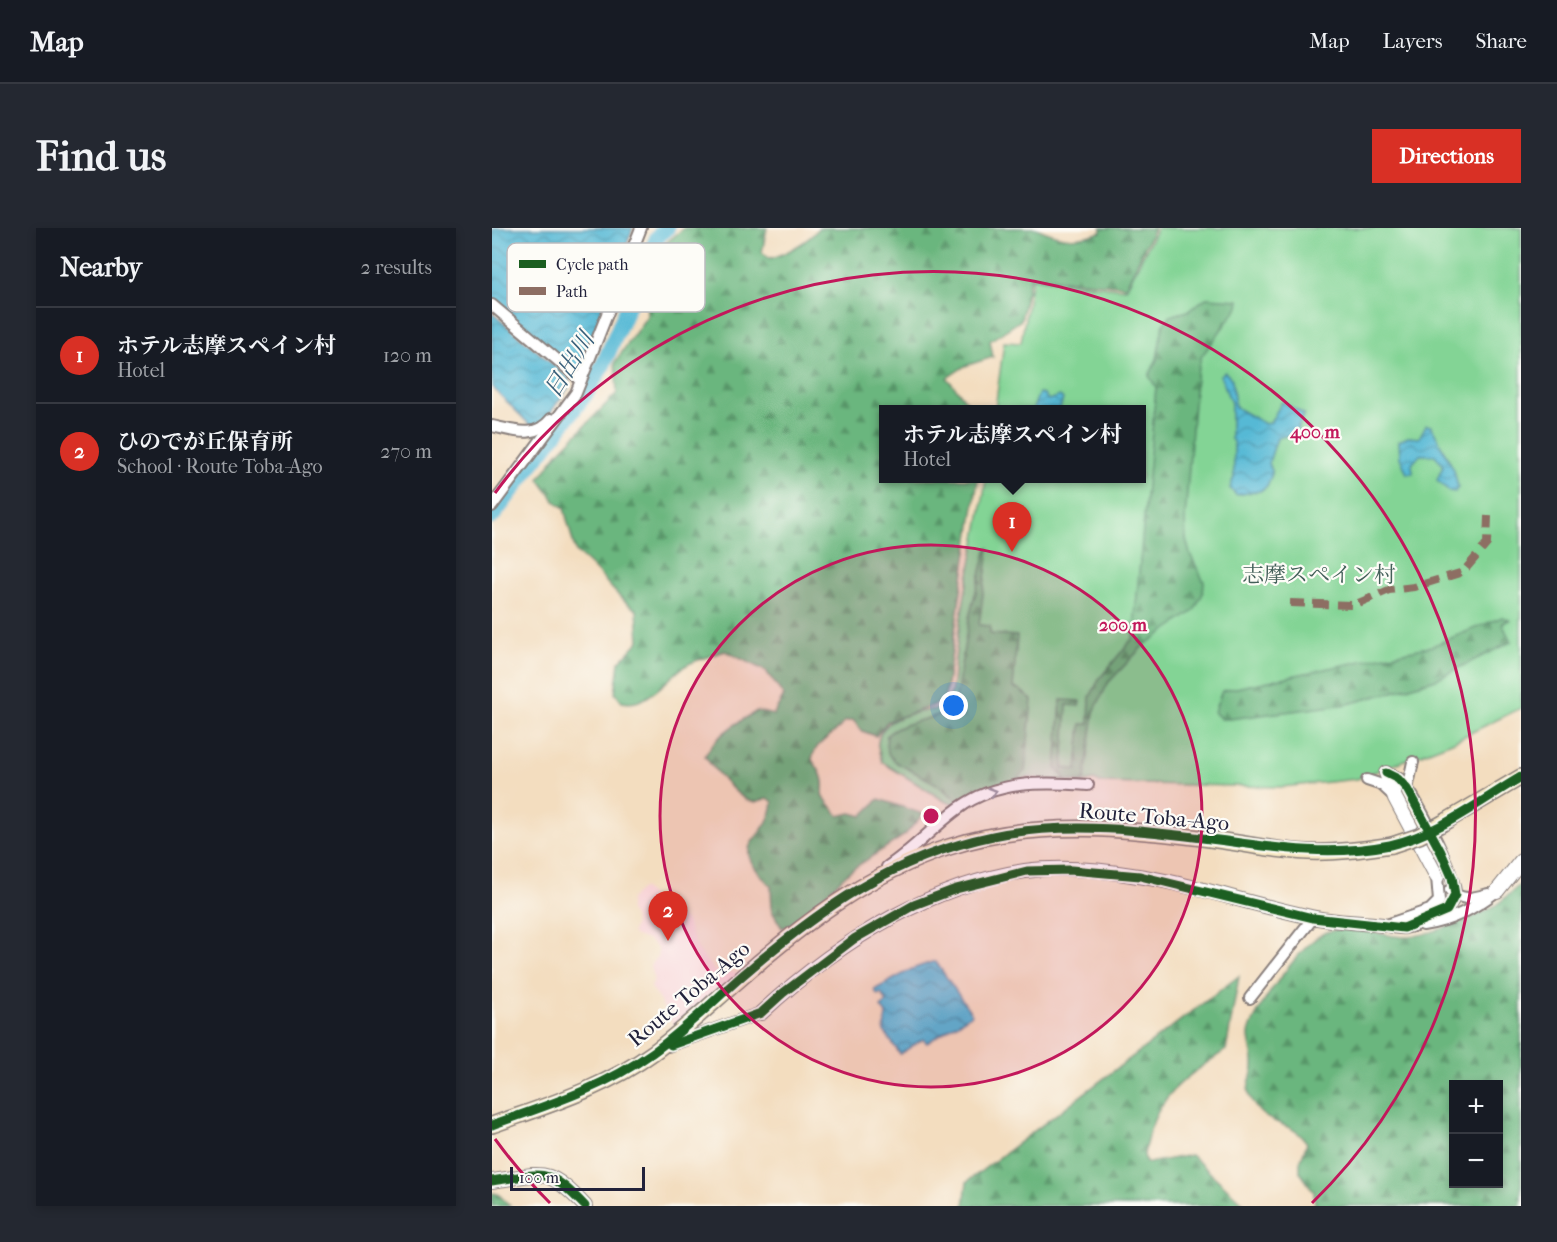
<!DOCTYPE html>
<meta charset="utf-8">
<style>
body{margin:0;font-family:"IM FELL French Canon","Noto Serif JP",serif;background:#242831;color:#f1f3f6}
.controls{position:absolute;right:18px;bottom:18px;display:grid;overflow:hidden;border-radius:0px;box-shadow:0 3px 9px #0003}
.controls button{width:54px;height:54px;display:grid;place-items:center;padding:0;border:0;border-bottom:2px solid #363941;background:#171b24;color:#f1f3f6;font:30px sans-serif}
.scale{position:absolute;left:18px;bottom:15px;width:135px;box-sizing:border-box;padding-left:6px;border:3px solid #22223b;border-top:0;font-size:16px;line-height:21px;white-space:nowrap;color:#22223b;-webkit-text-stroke:4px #fdfcf7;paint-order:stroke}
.you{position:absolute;left:462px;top:478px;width:21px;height:21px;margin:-15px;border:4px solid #fff;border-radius:50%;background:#1a73e8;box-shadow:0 0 0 9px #1a73e833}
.badge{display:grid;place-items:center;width:39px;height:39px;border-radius:50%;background:#d93025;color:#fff;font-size:20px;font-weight:700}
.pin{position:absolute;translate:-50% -50px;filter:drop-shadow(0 2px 3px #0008)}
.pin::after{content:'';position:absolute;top:32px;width:21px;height:18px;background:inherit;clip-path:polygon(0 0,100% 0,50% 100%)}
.popup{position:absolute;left:387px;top:177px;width:267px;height:78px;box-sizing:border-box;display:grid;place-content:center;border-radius:0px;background:#171b24;filter:drop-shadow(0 2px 4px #0005);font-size:20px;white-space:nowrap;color:#9ea1a6}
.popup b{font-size:22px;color:#f1f3f6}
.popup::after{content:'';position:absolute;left:50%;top:100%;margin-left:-12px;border:12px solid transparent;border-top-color:#171b24}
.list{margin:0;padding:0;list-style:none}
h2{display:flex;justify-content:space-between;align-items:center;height:78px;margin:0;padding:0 24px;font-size:26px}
h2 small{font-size:20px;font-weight:400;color:#9ea1a6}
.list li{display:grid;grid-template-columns:39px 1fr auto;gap:18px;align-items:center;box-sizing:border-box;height:96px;padding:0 24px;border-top:2px solid #363941}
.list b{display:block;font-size:22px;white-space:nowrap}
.list p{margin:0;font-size:20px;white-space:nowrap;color:#9ea1a6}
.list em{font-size:20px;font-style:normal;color:#9ea1a6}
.map{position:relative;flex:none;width:1029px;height:978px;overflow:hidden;border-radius:0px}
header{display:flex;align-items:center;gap:36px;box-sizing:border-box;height:84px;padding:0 30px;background:#171b24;border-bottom:2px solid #363941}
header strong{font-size:28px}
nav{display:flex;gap:33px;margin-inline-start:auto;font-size:21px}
.intro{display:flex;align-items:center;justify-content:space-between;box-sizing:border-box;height:144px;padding:0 36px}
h1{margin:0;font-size:42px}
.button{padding:15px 27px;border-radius:0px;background:#d93025;color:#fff;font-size:21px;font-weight:700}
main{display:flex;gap:36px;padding:0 36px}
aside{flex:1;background:#171b24;border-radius:0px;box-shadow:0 3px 9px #0003}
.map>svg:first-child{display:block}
.built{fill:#f7cfd3}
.green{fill:#83d495;stroke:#527b68;stroke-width:1.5}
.forest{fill:url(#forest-firs);stroke:#466c5c;stroke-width:1.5;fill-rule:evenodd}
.water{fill:url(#water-waves);stroke:#3c6e88;stroke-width:1.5}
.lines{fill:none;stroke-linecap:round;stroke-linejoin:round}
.river{stroke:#57b9d5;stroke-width:16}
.minor-casing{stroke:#8a807d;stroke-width:14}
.tertiary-casing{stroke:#8a807d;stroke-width:16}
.secondary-casing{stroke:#8a807d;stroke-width:18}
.minor{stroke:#fff;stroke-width:10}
.tertiary{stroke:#fff;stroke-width:14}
.secondary{stroke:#f7e8c3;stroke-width:15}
.secondary-bridge-casing{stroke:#8a807d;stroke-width:18;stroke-linecap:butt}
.secondary-bridge{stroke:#f7e8c3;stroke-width:15}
.quiet{stroke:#8d6e63;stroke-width:8;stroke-dasharray:15 8;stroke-linecap:butt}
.cycleway-casing{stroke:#fdfcf7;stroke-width:13}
.cycleway{stroke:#1b5e20;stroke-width:9}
.oneway{stroke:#9c9ca7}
.ring{fill:none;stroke:#c2185b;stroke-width:3}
.labels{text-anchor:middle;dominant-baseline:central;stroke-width:4.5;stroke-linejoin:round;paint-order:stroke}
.park-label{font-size:22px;fill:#44605a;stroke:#fdfcf7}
.street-label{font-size:22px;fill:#22223b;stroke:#fdfcf7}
.water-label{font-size:24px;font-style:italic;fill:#375e79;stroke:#fdfcf7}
.key{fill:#fdfcf7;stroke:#bbbbbf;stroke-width:1.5}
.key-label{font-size:16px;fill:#22223b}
.centre{fill:#c2185b;stroke:#fdfcf7;stroke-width:3}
.ring-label{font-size:18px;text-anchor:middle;font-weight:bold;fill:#c2185b;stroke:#fdfcf7;stroke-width:4.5;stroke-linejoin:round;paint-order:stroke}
</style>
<header>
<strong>Map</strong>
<nav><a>Map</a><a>Layers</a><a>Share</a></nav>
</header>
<div class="intro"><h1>Find us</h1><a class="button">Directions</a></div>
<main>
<aside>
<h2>Nearby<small>2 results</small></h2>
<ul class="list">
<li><span class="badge">1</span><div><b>ホテル志摩スペイン村</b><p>Hotel</p></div><em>120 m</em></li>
<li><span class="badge">2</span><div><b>ひのでが丘保育所</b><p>School · Route Toba-Ago</p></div><em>270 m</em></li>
</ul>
</aside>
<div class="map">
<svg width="1029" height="978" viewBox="0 0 1029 978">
<defs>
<pattern id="forest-firs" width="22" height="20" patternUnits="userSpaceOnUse" patternTransform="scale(1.5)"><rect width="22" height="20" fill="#6ab67e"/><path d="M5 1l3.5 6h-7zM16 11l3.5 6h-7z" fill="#579468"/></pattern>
<pattern id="water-waves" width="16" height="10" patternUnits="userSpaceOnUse" patternTransform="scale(1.5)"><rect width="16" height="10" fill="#57b9d5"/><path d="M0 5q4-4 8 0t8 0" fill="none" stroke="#4896ae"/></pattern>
</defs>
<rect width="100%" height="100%" fill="#fdfcf7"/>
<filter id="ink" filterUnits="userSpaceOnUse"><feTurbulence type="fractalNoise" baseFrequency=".0167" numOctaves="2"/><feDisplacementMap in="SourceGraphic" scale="12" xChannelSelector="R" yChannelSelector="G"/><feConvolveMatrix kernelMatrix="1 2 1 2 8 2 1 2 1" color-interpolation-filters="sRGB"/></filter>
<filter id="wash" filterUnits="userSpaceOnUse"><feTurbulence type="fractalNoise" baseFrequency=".008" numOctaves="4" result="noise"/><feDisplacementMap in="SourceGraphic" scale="24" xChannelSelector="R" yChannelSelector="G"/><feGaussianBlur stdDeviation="1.35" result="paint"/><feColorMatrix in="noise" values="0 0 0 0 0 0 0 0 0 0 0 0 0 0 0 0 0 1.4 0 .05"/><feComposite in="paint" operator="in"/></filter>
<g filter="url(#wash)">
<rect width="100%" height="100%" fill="#f3ddbf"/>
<polygon class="built" points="151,660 165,674 178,675 179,681 194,693 205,720 222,743 249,745 185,802 159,759 162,753 158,738 166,728 166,721 158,713 142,707 140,704 143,696 142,688 138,683 138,671"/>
<path class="green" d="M665 0H1029V480L960 514 865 551 790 559 608 555 602 552 589 555 534 549 467 577 454 574 390 534C389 529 385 520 386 515 389 486 428 484 450 480 463 469 461 448 463 432 469 371 486 312 494 251L649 250V182L503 181 512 114 529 115 540 50 634 61Z"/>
<g class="forest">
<path d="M192 0H275L270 24 277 30C288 30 322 10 326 0H544C569 11 583 13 609 4V0H662L634 58 538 49 529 92 498 113 501 129 473 138 455 150 481 181 391 182V250L486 251 453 469 448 475 395 494 384 508 370 503 361 492 352 494C342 509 322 513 320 532 329 544 334 553 330 567L347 588 359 585 370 588 387 571 431 586 413 607 359 642 302 696 290 700 280 683 279 658C230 610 276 618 281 574L276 570C272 571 266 574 262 574 248 574 220 539 213 528 224 506 245 495 265 483L281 487 292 468 274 443 233 423C220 428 204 431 193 438 174 451 155 480 130 474L123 465 127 434 147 413 145 382C121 368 108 341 84 325L72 280 63 273 47 251 66 225 125 165 123 134 155 88 153 59 168 20Z"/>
<polygon points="714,70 747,72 746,79 709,129 704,149 693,291 694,311 698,326 712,354 711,365 702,383 651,418 616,455 602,484 593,551 589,554 574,552 564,541 569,472 588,473 587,478 575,477 571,540 585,542 589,496 597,496 598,469 608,450 641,410 664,159 657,148 665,131 671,97 678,88 696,83"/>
<path d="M495 320H497L487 397 498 398V406L525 408 521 460 527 461 540 472 533 543 521 554 466 573 443 555 405 535 397 527 394 518 395 507C414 491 441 493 462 480L477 390Z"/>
<polygon points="1010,389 1018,392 1010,395 1019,414 944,451 915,460 856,476 737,491 729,491 722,484 730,463 940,418"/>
<path d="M1029 656V978H823L822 964 808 944V934L815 915C798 889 772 902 758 869 753 857 761 849 761 838 762 828 757 817 757 807 758 786 814 709 835 704 858 697 888 707 911 709 930 710 985 689 1001 679 1011 673 1020 663 1029 656ZM962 856H1006V956H962Z"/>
<path d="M747 748 734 822C689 852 662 869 652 926L653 933 657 935 699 927 754 978H472L475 954Z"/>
<polygon points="0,965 6,966 18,978 0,978"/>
</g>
<g class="water">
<polygon points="3,0 141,0 89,138 83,144 0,74 0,2"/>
<polygon points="0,85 77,150 77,159 51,195 42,201 0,159"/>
<polygon points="733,144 740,151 743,179 773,196 778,195 790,174 812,186 803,205 785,210 777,234 780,246 775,258 768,263 744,267 738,260 742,249 742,215 739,211 739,175 728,147"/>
<polygon points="547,165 552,166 556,172 568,168 571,171 568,180 541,181"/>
<polygon points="934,197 939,198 962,242 966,259 963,264 957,263 945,252 951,238 943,227 928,227 920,236 921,245 915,246 908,229 907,213 916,209 927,210"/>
<polygon points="440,734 444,734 480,786 435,815 431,811 408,826 392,803 394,786 389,779 395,774 389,765 386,767 382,762 420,741"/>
</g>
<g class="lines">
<polyline class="river" points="0,289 93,167 111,137 166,8 175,0"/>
</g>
</g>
<g filter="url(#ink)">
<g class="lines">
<defs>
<g id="minor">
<polyline points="0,77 88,151"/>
<path d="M0 198C23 203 43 211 59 191"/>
<polyline points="0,278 84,165 149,0"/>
<polyline points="875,552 890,557 903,569"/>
<polyline points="915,561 921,534"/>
<path d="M395 639C421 622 441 599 467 580 505 552 551 554 596 557"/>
<path d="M958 662C970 674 982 670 996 666"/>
<polyline points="897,696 938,682 947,673 945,649"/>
<path d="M891 697C897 698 907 701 913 700 928 697 963 682 963 665 963 646 922 563 907 551 904 548 898 547 894 545"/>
<path d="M931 697C960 693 981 681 1005 663"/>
<polyline points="758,770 821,690"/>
<polyline points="176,818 269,785"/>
</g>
<g id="tertiary">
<polyline points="894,545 903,570 945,649"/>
<polyline points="1005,663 1029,633"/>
<path d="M269 785C343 717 431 659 533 643 569 638 611 642 646 648 704 657 761 677 819 689 842 694 867 694 891 697"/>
<path d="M0 953C52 946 54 937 93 978"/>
</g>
<g id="secondary">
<polyline points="951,595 1029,549"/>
<path d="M0 897C56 877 113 860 162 824 193 801 220 775 249 750 311 695 377 645 457 619 546 590 642 601 732 613 760 617 788 623 816 624 845 625 872 621 900 617"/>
</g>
</defs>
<use href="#minor" class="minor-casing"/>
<use href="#tertiary" class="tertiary-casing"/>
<use href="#secondary" class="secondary-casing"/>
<use href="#minor" class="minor"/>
<use href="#tertiary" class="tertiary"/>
<use href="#secondary" class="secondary"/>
<defs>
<polyline id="secondary-bridge" points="900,617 927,608 951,595"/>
</defs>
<use href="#secondary-bridge" class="secondary-bridge-casing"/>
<use href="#secondary-bridge" class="secondary-bridge"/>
<polyline class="quiet" points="798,375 862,377 897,362 922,359 971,344 995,316 996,288"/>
<defs>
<g id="cycleway">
<polyline points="179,817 269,785 291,765 362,711 422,677 464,661 535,643 579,642 648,648 821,690 912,700 955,682 963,667 960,649 949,624 915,561 906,551 894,545"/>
<path d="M0 897C56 877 111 860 160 825 193 802 221 773 251 747 328 681 400 629 501 608 578 592 658 603 734 613 790 621 842 628 898 617 945 607 988 573 1029 549"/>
<path d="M0 953C52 946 54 937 93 978"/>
</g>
</defs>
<use href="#cycleway" class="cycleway-casing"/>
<use href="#cycleway" class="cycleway"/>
</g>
<defs><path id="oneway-chevron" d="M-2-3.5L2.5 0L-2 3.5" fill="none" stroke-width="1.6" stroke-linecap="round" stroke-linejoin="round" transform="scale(1.5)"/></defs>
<use class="oneway" href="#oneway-chevron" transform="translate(501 564) rotate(-18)"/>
</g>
<circle cx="439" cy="588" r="271" fill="#c2185b" fill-opacity=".12"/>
<g class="ring">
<circle cx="439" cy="588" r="271"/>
<path d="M58 975A543 543 0 0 1 3 911M3 265A543 543 0 1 1 820 975"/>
</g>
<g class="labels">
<g class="park-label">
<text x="827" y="347">志摩スペイン村</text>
</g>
<g class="street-label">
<text transform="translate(662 589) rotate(5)">Route Toba-Ago</text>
<text transform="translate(197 766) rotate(-40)">Route Toba-Ago</text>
</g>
<g class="water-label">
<text transform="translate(77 137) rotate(-58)">日出川</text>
</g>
</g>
<rect x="15" y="15" width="198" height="69" rx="9" class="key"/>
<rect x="27" y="32" width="27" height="8" fill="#1b5e20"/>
<rect x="27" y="59" width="27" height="8" fill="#8d6e63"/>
<g class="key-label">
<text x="64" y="42">Cycle path</text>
<text x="64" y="69">Path</text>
</g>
<circle cx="439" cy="588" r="9" class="centre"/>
<g class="ring-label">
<text x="823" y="210">400 m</text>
<text x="631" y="403">200 m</text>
</g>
</svg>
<div class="controls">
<button>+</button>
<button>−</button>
</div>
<div class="scale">100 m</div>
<div class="you"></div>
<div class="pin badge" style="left:520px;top:324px">1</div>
<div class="popup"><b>ホテル志摩スペイン村</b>Hotel</div>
<div class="pin badge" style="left:176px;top:713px">2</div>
</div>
</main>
